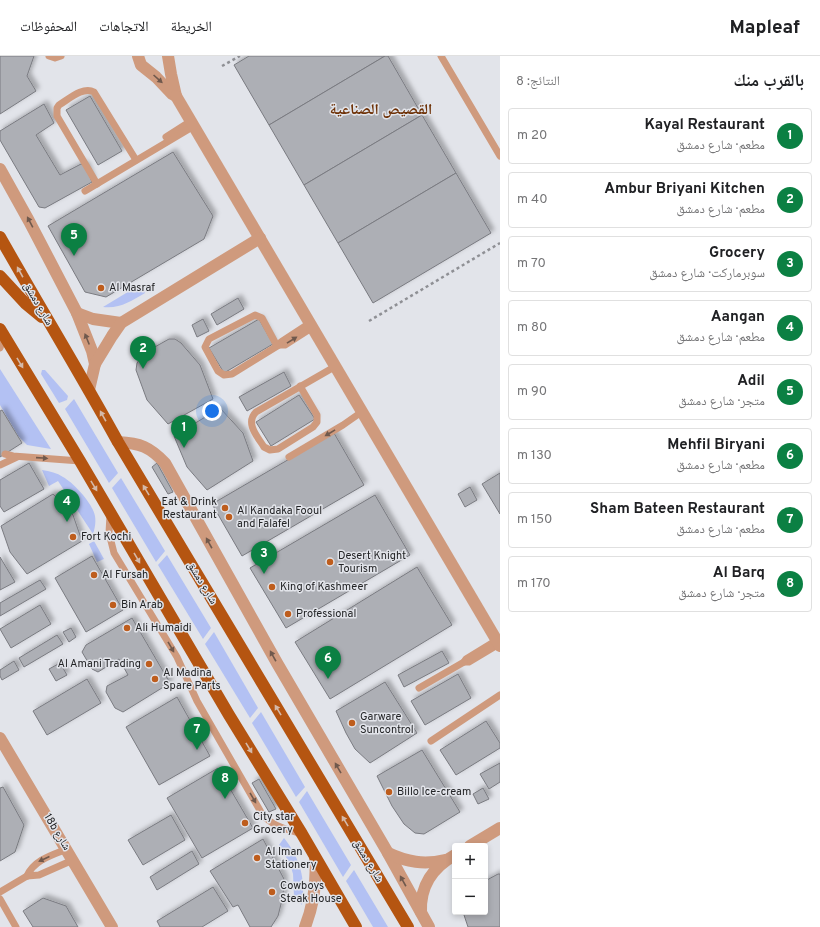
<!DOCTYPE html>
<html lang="ar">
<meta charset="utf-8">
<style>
body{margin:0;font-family:Overpass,"Noto Naskh Arabic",sans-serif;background:#f6f6f6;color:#202124;direction:rtl}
.controls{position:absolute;right:12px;bottom:12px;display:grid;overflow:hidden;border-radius:4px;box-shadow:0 2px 6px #0003}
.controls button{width:36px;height:36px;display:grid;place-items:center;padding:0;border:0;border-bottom:1px solid #e0e0e0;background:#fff;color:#202124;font:20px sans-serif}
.you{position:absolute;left:212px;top:355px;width:14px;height:14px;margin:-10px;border:3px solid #fff;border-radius:50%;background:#1a73e8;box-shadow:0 0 0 6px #1a73e833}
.badge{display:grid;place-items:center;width:26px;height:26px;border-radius:50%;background:#0b8043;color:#fff;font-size:13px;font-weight:700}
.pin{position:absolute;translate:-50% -33px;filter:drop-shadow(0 1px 2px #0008)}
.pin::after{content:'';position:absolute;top:21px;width:14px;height:12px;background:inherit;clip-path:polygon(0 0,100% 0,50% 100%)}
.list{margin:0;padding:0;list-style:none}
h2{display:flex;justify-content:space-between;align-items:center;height:52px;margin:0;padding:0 16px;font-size:17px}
h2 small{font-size:13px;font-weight:400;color:#757577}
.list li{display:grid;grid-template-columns:26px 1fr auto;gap:12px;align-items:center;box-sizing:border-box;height:56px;margin:0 8px 8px;padding:0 8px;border:1px solid #e0e0e0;border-radius:4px}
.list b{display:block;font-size:15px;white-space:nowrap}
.list p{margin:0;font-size:13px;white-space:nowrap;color:#757577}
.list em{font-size:13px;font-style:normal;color:#757577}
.map{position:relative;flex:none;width:500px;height:871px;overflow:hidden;direction:ltr}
header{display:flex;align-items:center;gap:24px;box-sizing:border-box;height:56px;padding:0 20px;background:#fff;border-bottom:1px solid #e0e0e0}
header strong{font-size:19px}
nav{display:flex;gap:22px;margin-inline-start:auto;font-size:14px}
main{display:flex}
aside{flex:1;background:#fff}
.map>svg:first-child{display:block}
.green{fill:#b3c1f3}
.building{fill:#adafb5;stroke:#7a7b81;filter:url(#shadow)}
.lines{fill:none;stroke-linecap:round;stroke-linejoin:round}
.path{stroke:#8f9095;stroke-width:2.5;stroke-dasharray:3 3;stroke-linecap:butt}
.service{stroke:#cf9a7d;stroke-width:7}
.minor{stroke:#cf9a7d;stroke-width:12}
.primary{stroke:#b55511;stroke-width:12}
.oneway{fill:#70594d}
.oneway2{fill:#d4b9a9}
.poi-dot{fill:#be5d1d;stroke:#e2e4ea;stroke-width:1.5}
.labels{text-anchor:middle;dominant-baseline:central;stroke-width:3;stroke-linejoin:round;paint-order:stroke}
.poi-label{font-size:11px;fill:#232426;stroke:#e2e4ea;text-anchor:start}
.street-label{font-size:11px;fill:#232426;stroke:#e2e4ea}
.district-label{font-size:15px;font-weight:bold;fill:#6d3005;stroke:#e2e4ea}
</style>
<header>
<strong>Mapleaf</strong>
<nav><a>الخريطة</a><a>الاتجاهات</a><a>المحفوظات</a></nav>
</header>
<main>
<aside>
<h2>بالقرب منك<small>النتائج: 8</small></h2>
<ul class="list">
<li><span class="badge">1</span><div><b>Kayal Restaurant</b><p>مطعم · شارع دمشق</p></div><em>20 m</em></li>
<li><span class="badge">2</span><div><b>Ambur Briyani Kitchen</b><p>مطعم · شارع دمشق</p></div><em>40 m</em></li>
<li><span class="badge">3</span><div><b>Grocery</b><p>سوبرماركت · شارع دمشق</p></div><em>70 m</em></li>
<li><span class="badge">4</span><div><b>Aangan</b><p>مطعم · شارع دمشق</p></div><em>80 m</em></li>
<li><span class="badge">5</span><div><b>Adil</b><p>متجر · شارع دمشق</p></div><em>90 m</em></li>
<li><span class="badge">6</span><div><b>Mehfil Biryani</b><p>مطعم · شارع دمشق</p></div><em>130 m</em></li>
<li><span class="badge">7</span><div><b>Sham Bateen Restaurant</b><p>مطعم · شارع دمشق</p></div><em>150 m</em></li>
<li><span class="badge">8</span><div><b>Al Barq</b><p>متجر · شارع دمشق</p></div><em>170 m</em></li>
</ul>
</aside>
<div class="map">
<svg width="500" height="871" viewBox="0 0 500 871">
<defs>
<filter id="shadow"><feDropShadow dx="3.5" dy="-3.5" stdDeviation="2" flood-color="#0004"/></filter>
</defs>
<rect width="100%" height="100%" fill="#e2e4ea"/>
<g class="green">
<path d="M141 228 145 237C131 245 120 253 103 251Z"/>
<polygon points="0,313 51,393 27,389 18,380 0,349"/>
<polygon points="42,314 45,314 68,340 67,344 59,347 41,318"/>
<polygon points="74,343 118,417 109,427 65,353"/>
<path d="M42 414C50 415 57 417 63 421 74 427 93 448 95 460 96 466 95 472 93 478L58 425 49 430Z"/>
<polygon points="121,422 165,495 156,506 112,432"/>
<polygon points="94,485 104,503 97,506 89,488"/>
<polygon points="167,499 211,572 203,583 158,509"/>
<polygon points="214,576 258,652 250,662 205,588"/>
<polygon points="261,656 305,731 296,741 252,667"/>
<polygon points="307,735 351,809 343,821 299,746"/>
<path d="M284 782C300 802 306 823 302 849L294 840 293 818 290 808 279 789Z"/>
<polygon points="354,814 388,871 373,871 346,825"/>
</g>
<g class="building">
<polygon points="0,0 34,0 27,20 36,35 0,58"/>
<polygon points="249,0 385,0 269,69 234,9"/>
<polygon points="385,0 388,0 422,59 304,129 269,69"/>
<polygon points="90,40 122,95 98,109 66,54"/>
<polygon points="44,48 54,67 36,79 60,119 81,108 86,110 92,126 45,152 39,151 0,84 0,75"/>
<polygon points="422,59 456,117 338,187 304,129"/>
<polygon points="173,96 213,160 204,183 106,241 85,236 48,170"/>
<polygon points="456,117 491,177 373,247 338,187"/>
<polygon points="238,242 244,253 217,269 211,258"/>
<polygon points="203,263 209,275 197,281 192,269"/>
<polygon points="259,263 273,288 224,317 209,292"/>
<polygon points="169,283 175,283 181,287 200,309 213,343 168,368 147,344 136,314 137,307 144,297"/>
<polygon points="284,316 291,330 247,355 239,341"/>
<polygon points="299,339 315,363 271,390 256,366"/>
<polygon points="220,352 243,377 253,405 207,434 187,411 174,380"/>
<polygon points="2,354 22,387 0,401 0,355"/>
<polygon points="334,377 364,429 242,500 212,448"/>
<polygon points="29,407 44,433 4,456 0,450 0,424"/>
<polygon points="157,407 173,436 168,438 152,411"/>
<polygon points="500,417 500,458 482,428"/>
<polygon points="470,431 477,444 465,451 458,438"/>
<polygon points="53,438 73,459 82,485 27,518 10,496 1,470"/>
<polygon points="375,439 410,499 286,572 250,512"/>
<polygon points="92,500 123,554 86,576 55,522"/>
<polygon points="0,501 15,526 0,534"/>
<polygon points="417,511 452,569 330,643 295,586"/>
<polygon points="40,524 46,533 0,560 0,547"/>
<polygon points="40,549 51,568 11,592 0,573"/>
<polygon points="132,562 170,627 123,656 115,652 106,636 107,630 128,619 119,603 98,616 92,613 82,596 86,589"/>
<polygon points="71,572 76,581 69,586 63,576"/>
<polygon points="57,579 63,588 24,611 19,602"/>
<polygon points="442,595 449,607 404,631 398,619"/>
<polygon points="14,605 19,614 2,624 0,620 0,614"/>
<polygon points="60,607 67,619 56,625 49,613"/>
<polygon points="458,618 471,642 425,669 411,645"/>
<polygon points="87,623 101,647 47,679 33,655"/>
<polygon points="385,626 417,677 370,707 355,693 346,677 336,655"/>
<polygon points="177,641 210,700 159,729 126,671"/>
<polygon points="486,665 500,687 500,692 456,719 440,694"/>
<polygon points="422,694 460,756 424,778 415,777 404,768 392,750 377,720"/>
<polygon points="500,707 500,726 489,733 480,718"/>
<polygon points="218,712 253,772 202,802 167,742"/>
<polygon points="259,723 276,753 269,756 252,727"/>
<polygon points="3,731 24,769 15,796 0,805 0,732"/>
<polygon points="483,732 489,743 478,748 473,738"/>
<polygon points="171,759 185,784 143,809 128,784"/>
<polygon points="263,783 284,823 283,840 278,860 271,871 250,871 238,849 233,851 210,815"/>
<polygon points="192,795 199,808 157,834 150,821"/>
<polygon points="498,818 500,818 500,871 468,871 463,856 485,856 485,825"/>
<polygon points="213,831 228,855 202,871 160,871 157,865"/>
<polygon points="43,842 66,850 78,871 33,871 23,855"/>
</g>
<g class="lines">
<g class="path">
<polyline points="222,10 240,0"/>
<polyline points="369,265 500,187"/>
</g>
<g class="service">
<polyline points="49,0 55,2 61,0"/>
<polyline points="441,0 500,100"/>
<polyline points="166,81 191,65"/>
<path d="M97 128 57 60V52L59 49C69 43 83 30 94 36L136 104"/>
<polyline points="85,135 194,70"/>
<polyline points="310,267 281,286 279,289 285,289 313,271"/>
<polyline points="277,290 262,262 255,259 209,283 205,291 218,315 224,319 232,318 279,289"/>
<polyline points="0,292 4,280"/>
<path d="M300 330 317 359V366L313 371 278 393 270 394 264 391C257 380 245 367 256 356L336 310"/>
<polyline points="5,398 13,400 80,405"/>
<polyline points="289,401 343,369 363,355"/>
<polyline points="0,409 17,401"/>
<path d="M110 459 109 477 114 497 177 601 197 645 262 758C273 771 287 773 302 778"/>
<polyline points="497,584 466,603 464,606 469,606 499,588"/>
<polyline points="419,632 464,606"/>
<polyline points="431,685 500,639"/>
<path d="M27 820C34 804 52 799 67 793"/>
<polyline points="0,836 27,820 39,819 73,804"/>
<polyline points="0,843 16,871"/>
</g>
<g class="minor">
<polyline points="138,0 141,9 156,21 172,38 176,40 171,18 168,0"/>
<polyline points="176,40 500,590"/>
<polyline points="0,113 29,165 77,257 92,295 95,308 89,334"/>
<polyline points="77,257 93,263 121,267"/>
<polyline points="95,308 112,280 121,267 260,182"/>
<path d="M118 386C140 387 150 391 165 407L277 607 388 797 429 871"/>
<polyline points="0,682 112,871"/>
<polyline points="470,790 500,772"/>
<path d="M388 797C407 806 424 809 445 804"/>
<path d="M421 856C420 830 433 811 455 799"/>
<path d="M305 871C314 848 317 826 315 802"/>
</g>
<g class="primary">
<path d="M0 181C39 250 80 317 118 386L408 871"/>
<polyline points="0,220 25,247 42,261"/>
<polyline points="0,273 80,405 229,659 302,778 356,871"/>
</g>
</g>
<defs><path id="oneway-solid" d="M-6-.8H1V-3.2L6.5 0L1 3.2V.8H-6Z"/></defs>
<g class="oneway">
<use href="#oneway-solid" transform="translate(158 23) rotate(42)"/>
<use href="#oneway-solid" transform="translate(30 166) rotate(-118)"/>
<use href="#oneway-solid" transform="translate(87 283) rotate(-112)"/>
<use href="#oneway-solid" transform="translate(292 284) rotate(-32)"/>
<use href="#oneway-solid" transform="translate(330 377) rotate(149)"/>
<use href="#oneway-solid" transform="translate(42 402) rotate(4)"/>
<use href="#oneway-solid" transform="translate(209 487) rotate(-119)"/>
<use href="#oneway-solid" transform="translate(171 591) rotate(60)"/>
<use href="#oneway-solid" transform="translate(273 600) rotate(-119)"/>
<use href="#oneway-solid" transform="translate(338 712) rotate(-120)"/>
<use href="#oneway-solid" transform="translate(253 742) rotate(60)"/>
<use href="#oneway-solid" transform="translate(44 803) rotate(155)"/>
<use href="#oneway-solid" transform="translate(403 825) rotate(-119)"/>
</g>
<g class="oneway2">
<use href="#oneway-solid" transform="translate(20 216) rotate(-119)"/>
<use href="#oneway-solid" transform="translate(20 307) rotate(59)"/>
<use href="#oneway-solid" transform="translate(103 360) rotate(-119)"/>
<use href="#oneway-solid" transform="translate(94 430) rotate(59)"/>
<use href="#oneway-solid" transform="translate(146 434) rotate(-121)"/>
<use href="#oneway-solid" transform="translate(137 502) rotate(60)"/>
<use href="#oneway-solid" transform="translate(278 654) rotate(-121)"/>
<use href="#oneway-solid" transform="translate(249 692) rotate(59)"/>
<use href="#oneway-solid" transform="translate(345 765) rotate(-121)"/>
</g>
<g class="poi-dot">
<circle cx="101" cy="232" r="4"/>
<circle cx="225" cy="452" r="4"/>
<circle cx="229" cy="461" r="4"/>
<circle cx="73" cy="481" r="4"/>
<circle cx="330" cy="506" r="4"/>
<circle cx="94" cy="519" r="4"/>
<circle cx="272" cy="531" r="4"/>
<circle cx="113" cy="549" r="4"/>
<circle cx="288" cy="558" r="4"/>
<circle cx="127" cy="572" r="4"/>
<circle cx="149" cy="608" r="4"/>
<circle cx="155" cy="623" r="4"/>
<circle cx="352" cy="667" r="4"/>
<circle cx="389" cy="736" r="4"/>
<circle cx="245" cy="767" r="4"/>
<circle cx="257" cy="802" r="4"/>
<circle cx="272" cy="836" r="4"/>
</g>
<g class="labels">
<g class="poi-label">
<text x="109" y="232">Al Masraf</text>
<text x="217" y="446" text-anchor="end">Eat &amp; Drink<tspan x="217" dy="13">Restaurant</tspan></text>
<text x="237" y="455">Al Kandaka Fooul<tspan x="237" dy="13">and Falafel</tspan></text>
<text x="81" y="481">Fort Kochi</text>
<text x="338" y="500">Desert Knight<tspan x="338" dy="13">Tourism</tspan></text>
<text x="102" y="519">Al Fursah</text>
<text x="280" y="531">King of Kashmeer</text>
<text x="121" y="549">Bin Arab</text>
<text x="296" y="558">Professional</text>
<text x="135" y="572">Ali Humaidi</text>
<text x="141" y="608" text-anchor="end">Al Amani Trading</text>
<text x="163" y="617">Al Madina<tspan x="163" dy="13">Spare Parts</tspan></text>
<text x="360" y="661">Garware<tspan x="360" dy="13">Suncontrol</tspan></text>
<text x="397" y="736">Billo Ice-cream</text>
<text x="253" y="761">City star<tspan x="253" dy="13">Grocery</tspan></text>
<text x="265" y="796">Al Iman<tspan x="265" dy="13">Stationery</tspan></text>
<text x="280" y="830">Cowboys<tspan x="280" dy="13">Steak House</tspan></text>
</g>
<g class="street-label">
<text transform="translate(38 248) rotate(60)">شارع دمشق</text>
<text transform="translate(202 527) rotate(59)">شارع دمشق</text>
<text transform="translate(57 776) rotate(59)">18b شارع</text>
<text transform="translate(368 805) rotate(59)">شارع دمشق</text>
</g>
<g class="district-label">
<text x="381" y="54">القصيص الصناعية</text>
</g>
</g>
</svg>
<div class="controls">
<button>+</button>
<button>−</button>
</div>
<div class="you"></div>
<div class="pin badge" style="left:184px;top:392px">1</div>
<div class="pin badge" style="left:143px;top:313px">2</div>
<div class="pin badge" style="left:264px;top:518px">3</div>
<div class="pin badge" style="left:67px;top:466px">4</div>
<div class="pin badge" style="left:74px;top:200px">5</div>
<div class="pin badge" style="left:328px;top:623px">6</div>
<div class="pin badge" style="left:197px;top:694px">7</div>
<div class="pin badge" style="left:225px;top:743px">8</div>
</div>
</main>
